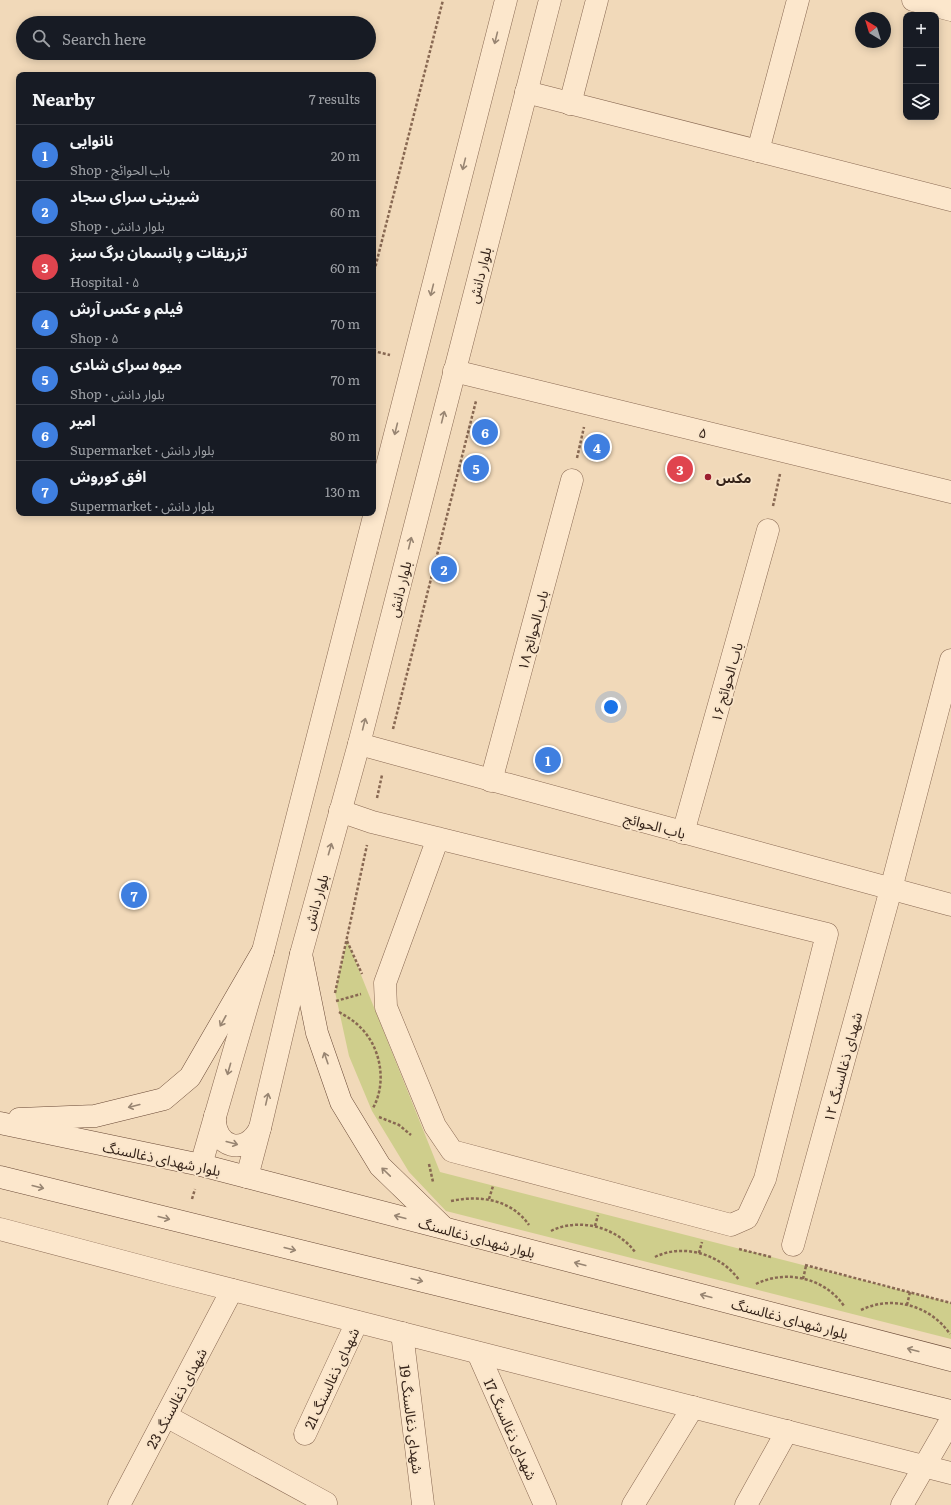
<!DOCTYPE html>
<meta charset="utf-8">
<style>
body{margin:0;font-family:Literata,"Noto Sans Arabic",serif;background:#242831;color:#f1f3f6}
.controls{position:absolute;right:12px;top:12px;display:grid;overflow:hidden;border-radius:8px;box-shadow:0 2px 10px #0003}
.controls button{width:36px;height:36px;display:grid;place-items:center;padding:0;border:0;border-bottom:1px solid #363941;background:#171b24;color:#f1f3f6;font:20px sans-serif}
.compass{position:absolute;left:855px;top:12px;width:36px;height:36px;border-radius:50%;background:#171b24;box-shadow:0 2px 10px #0003;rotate:322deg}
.you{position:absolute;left:611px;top:707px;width:14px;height:14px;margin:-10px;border:3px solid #fff;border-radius:50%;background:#1a73e8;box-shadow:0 0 0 6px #1a73e833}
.badge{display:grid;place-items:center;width:26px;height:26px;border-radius:50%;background:#1a73e8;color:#fff;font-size:13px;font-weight:700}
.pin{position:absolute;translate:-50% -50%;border:2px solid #fff;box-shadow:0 1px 4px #0006}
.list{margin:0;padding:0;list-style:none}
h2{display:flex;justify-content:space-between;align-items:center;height:52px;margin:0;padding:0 16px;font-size:17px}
h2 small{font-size:13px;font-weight:400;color:#9ea1a6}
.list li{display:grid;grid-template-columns:26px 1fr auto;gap:12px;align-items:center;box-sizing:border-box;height:56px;padding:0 16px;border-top:1px solid #363941}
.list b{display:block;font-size:15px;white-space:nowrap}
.list p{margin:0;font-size:13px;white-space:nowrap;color:#9ea1a6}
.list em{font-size:13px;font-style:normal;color:#9ea1a6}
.icon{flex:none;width:22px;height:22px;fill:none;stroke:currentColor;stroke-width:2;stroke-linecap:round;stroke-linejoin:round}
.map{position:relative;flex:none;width:951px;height:1505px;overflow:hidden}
.search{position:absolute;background:#171b24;box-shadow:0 2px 10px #0003;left:16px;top:16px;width:360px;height:44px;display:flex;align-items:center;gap:10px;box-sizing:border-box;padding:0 14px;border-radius:22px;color:#9ea1a6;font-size:15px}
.panel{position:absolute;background:#171b24;box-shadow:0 2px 10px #0003;left:16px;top:72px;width:360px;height:444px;border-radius:8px}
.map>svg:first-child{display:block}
.green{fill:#cfce8c}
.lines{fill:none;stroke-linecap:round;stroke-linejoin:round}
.minor-casing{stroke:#886852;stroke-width:23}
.tertiary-casing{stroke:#886852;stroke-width:23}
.secondary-casing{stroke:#694936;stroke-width:23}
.path{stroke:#886852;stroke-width:2.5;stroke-dasharray:3 2;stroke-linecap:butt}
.minor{stroke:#fce7cc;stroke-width:22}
.tertiary{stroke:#fce7cc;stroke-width:22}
.secondary{stroke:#fce7cc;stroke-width:22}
.oneway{stroke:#988572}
.poi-dot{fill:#9b1e2f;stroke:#f8e4c9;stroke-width:1.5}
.labels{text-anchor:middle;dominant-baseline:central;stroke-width:3.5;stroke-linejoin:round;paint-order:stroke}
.street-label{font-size:14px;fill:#352319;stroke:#f8e4c9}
.poi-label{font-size:14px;font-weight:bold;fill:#352319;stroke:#f8e4c9;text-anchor:start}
</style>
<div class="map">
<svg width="951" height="1505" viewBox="0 0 951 1505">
<rect width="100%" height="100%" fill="#f1d9b9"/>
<polygon class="green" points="347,940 440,1172 951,1303 951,1339 446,1211 409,1172 372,1111 349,1056 335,992"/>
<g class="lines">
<defs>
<g id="minor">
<polyline points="913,0 951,10"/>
<polyline points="526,92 951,200"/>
<polyline points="570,104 597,0"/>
<polyline points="758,151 798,0"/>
<polyline points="454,371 951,492"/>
<polyline points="491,781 572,480"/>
<polyline points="340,811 372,822 827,934 765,1179 747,1218 731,1225 452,1151 435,1126 386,1007 385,983 438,838"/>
<polyline points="683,833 768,530"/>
<polyline points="0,1229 170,1274 951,1473"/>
<polyline points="793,1245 891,889 951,660"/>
<polyline points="402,1333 423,1504"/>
<polyline points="478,1353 545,1505"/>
<polyline points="166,1416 326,1503"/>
<polyline points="305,1434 357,1322"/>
<polyline points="119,1505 232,1290"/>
<polyline points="633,1505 693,1407"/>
<polyline points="746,1505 787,1431"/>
<polyline points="902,1505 951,1420"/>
</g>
<g id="tertiary">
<polyline points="359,744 951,905"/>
<path d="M215 1116C213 1148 246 1157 260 1128"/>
<polyline points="201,1165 263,951 506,0"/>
<polyline points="247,1177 260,1128 301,954 359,744 550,0"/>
</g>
<g id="secondary">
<polyline points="301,954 317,1033 341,1102 380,1166 443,1227"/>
<polyline points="19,1119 95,1116 164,1099 190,1077 263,951"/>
<polyline points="0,1123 201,1165 951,1360"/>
<polyline points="0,1177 951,1411"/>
</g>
</defs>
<use href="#minor" class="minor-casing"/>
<use href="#tertiary" class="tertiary-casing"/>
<use href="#secondary" class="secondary-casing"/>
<g class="path">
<polyline points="373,276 443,0"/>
<polyline points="373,351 390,355"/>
<polyline points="577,458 584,427"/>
<polyline points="773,506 780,474"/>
<polyline points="393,729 476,401"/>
<polyline points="377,798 382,775"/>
<polyline points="347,941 362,974"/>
<polyline points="335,993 367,845"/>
<polyline points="336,1001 361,994"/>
<path d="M339 1012C347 1017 355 1021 361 1028 381 1048 387 1083 373 1108"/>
<polyline points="379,1117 399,1125 411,1135"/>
<polyline points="429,1164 433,1182"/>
<polyline points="192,1199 195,1189"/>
<polyline points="489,1199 493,1186"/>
<path d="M451 1201C480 1195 511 1199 529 1225"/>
<polyline points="595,1226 598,1215"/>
<path d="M551 1231C579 1217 617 1227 635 1252"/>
<polyline points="739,1249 771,1257"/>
<polyline points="699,1253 702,1242"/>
<path d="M655 1257C683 1243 721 1254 739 1280"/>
<polyline points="805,1265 951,1303"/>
<polyline points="803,1279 806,1266"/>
<path d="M756 1284C786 1269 825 1278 844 1306"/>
<polyline points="907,1305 910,1292"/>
<path d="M861 1310C892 1295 930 1305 950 1334"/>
</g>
<use href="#minor" class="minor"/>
<use href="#tertiary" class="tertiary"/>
<use href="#secondary" class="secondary"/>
</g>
<defs><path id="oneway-shaft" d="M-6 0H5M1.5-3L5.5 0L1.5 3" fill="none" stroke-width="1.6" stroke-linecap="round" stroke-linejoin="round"/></defs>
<g class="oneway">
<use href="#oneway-shaft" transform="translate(496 38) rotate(104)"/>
<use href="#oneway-shaft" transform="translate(464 164) rotate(104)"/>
<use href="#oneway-shaft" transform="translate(432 290) rotate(104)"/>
<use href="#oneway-shaft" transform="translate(443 417) rotate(-76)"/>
<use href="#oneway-shaft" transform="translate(396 429) rotate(104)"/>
<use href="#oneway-shaft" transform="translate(410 543) rotate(-76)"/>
<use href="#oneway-shaft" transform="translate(364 724) rotate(-76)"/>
<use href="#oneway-shaft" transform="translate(330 849) rotate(-74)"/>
<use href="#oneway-shaft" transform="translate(223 1021) rotate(119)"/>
<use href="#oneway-shaft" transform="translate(326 1058) rotate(-109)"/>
<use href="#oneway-shaft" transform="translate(229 1069) rotate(106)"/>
<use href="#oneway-shaft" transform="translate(267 1099) rotate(-77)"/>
<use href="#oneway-shaft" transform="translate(134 1106) rotate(166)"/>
<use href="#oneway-shaft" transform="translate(232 1143) rotate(15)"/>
<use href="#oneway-shaft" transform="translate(386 1172) rotate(-136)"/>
<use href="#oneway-shaft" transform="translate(38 1187) rotate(14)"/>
<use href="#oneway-shaft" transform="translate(400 1217) rotate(-165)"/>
<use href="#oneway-shaft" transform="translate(164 1218) rotate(14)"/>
<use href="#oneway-shaft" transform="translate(290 1249) rotate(14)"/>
<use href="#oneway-shaft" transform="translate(580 1264) rotate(-165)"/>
<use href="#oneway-shaft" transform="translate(417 1280) rotate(14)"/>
<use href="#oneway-shaft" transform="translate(706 1296) rotate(-165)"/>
<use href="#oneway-shaft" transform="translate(913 1350) rotate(-165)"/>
</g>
<circle class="poi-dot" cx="708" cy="477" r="4"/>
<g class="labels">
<g class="street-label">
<text transform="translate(479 275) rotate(-76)">بلوار دانش</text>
<text transform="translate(703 432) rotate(14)">۵</text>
<text transform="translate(399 589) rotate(-76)">بلوار دانش</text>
<text transform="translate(532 630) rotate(-75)">باب الحوائج ۱۸</text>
<text transform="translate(726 682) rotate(-74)">باب الحوائج ۱۶</text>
<text transform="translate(655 825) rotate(15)">باب الحوائج</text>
<text transform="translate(315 902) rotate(-74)">بلوار دانش</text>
<text transform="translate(842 1067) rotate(-75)">شهدای ذغالسنگ ۱۲</text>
<text transform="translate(162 1158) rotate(12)">بلوار شهدای ذغالسنگ</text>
<text transform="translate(477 1237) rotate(15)">بلوار شهدای ذغالسنگ</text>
<text transform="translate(790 1318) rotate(15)">بلوار شهدای ذغالسنگ</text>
<text transform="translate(331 1378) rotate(-65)">شهدای ذغالسنگ 21</text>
<text transform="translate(176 1398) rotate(-62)">شهدای ذغالسنگ 23</text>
<text transform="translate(412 1419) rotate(83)">شهدای ذغالسنگ 19</text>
<text transform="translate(511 1429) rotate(66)">شهدای ذغالسنگ 17</text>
</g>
<g class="poi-label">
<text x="716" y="477">مکس</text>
</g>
</g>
</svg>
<div class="controls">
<button>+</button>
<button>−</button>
<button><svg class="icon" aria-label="layers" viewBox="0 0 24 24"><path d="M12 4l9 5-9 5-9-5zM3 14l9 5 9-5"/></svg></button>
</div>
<svg class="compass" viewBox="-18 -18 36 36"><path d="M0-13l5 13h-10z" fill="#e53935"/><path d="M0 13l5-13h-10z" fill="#9ea1a6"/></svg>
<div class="you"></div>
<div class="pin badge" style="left:548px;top:760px;background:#3f7fe0">1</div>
<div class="pin badge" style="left:444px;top:569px;background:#3f7fe0">2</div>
<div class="pin badge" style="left:680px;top:469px;background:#e0444e">3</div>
<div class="pin badge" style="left:597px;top:447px;background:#3f7fe0">4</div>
<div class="pin badge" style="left:476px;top:468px;background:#3f7fe0">5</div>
<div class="pin badge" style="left:485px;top:432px;background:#3f7fe0">6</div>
<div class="pin badge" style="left:134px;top:895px;background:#3f7fe0">7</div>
<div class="search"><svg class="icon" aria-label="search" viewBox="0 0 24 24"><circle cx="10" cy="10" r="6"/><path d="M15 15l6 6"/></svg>Search here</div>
<section class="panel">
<h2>Nearby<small>7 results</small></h2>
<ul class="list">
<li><span class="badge" style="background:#3f7fe0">1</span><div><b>نانوایی</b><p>Shop · باب الحوائج</p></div><em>20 m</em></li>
<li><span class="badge" style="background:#3f7fe0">2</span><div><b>شیرینی سرای سجاد</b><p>Shop · بلوار دانش</p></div><em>60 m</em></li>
<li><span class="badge" style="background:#e0444e">3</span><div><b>تزریقات و پانسمان برگ سبز</b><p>Hospital · ۵</p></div><em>60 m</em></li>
<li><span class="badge" style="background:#3f7fe0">4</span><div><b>فیلم و عکس آرش</b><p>Shop · ۵</p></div><em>70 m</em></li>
<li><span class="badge" style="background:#3f7fe0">5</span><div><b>میوه سرای شادی</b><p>Shop · بلوار دانش</p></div><em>70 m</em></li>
<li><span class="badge" style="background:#3f7fe0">6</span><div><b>امیر</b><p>Supermarket · بلوار دانش</p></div><em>80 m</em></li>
<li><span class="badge" style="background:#3f7fe0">7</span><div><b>افق کوروش</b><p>Supermarket · بلوار دانش</p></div><em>130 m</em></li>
</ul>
</section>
</div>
